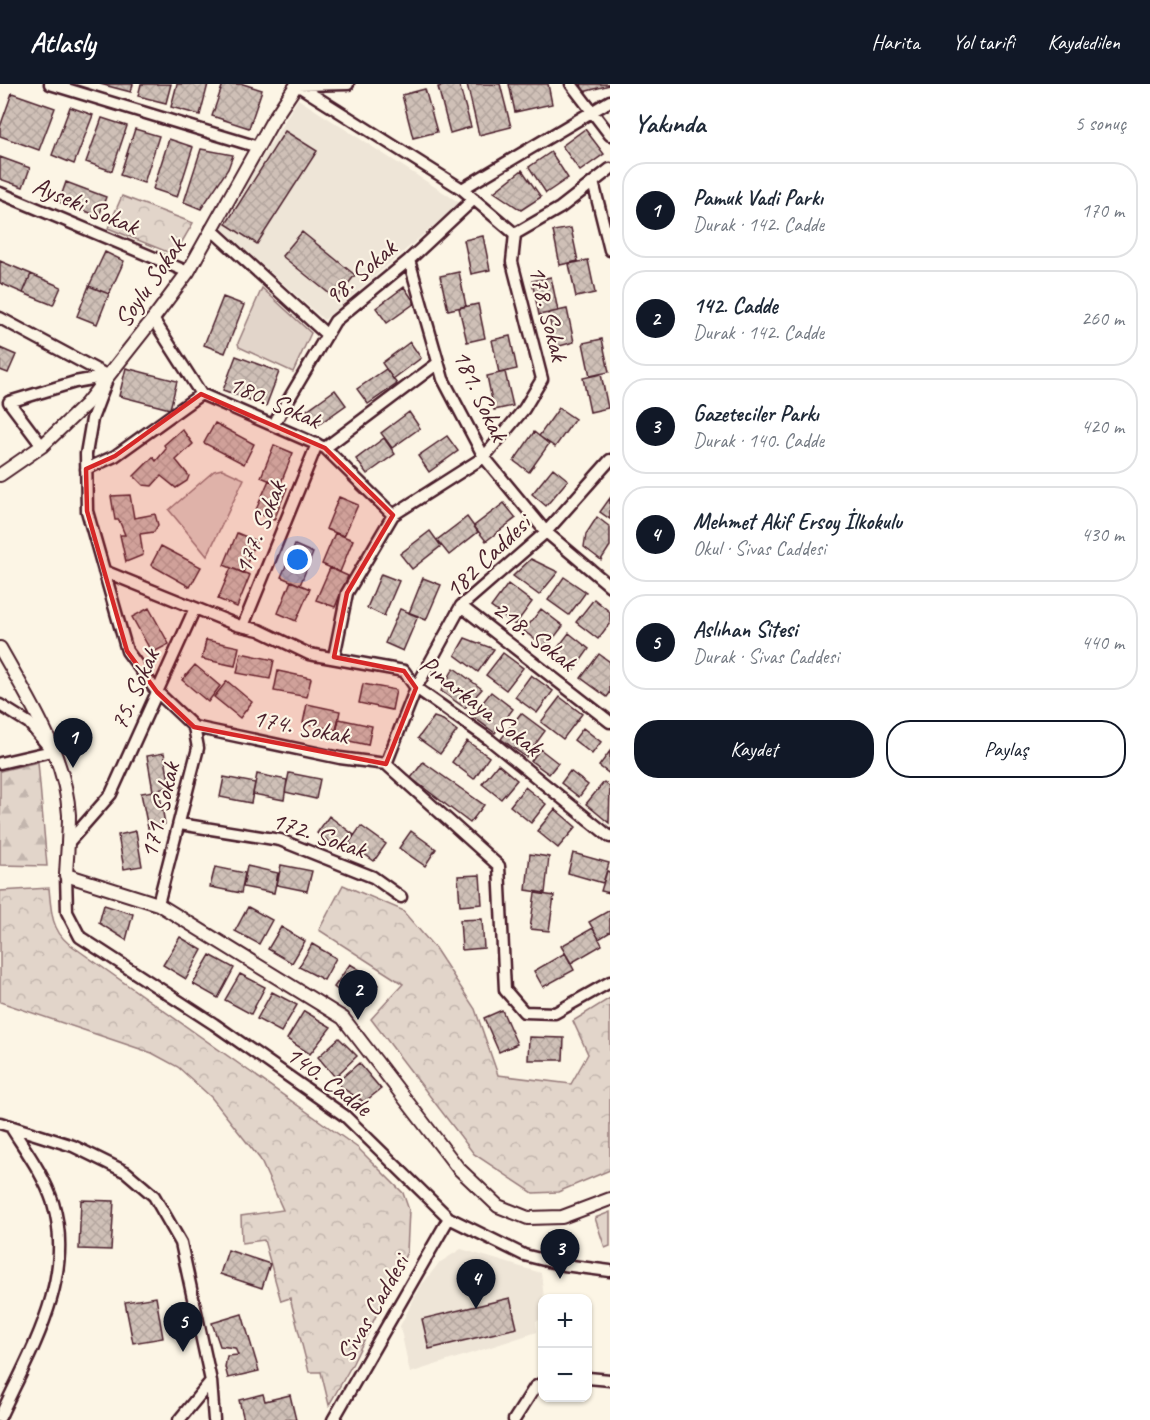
<!DOCTYPE html>
<html lang="tr">
<head>
<meta charset="utf-8">
<style>
	:root { --surface:#fff; --page:#f6f6f7; --text:#1f2937; --muted:#747a83; --line:#e0e1e3; --accent:#111827 }
	body { margin:0; font-family:Caveat,sans-serif; background:var(--page); color:var(--text) }
	.controls { position:absolute; right:18px; bottom:18px; display:grid; overflow:hidden; border-radius:12px; box-shadow:0 2px 4px #0004 }
	.controls button { width:54px; height:54px; display:grid; place-items:center; padding:0; border:0; border-bottom:2px solid var(--line); background:var(--surface); color:var(--text); font:30px sans-serif }
	.you { position:absolute; left:298px; top:476px; width:21px; height:21px; margin:-15px; border:4px solid #fff; border-radius:50%; background:#1a73e8; box-shadow:0 0 0 9px #1a73e833 }
	.badge { display:grid; place-items:center; width:39px; height:39px; border-radius:50%; background:var(--accent); color:#fff; font-size:20px; font-weight:700 }
	.pin { position:absolute; translate:-50% -50px; filter:drop-shadow(0 2px 3px #0008) }
	.pin::after { content:''; position:absolute; top:32px; width:21px; height:18px; background:inherit; clip-path:polygon(0 0,100% 0,50% 100%) }
	.list { margin:0; padding:0; list-style:none }
	h2 { display:flex; justify-content:space-between; align-items:center; height:78px; margin:0; padding:0 24px; font-size:26px }
	h2 small { font-size:20px; font-weight:400; color:var(--muted) }
	.list li { display:grid; grid-template-columns:39px 1fr auto; gap:18px; align-items:center; box-sizing:border-box; height:96px; margin:0 12px 12px; padding:0 12px; border:2px solid var(--line); border-radius:24px }
	.list b { display:block; font-size:22px; white-space:nowrap }
	.list p { margin:0; font-size:20px; white-space:nowrap; color:var(--muted) }
	.list em { font-size:20px; font-style:normal; color:var(--muted) }
	.actions { display:flex; gap:12px; padding:18px 24px }
	.actions a { flex:1; padding:14px 0; border:2px solid var(--accent); border-radius:24px; text-align:center; font-size:21px; color:var(--accent) }
	.actions .main { background:var(--accent); color:#fff }
	.map { position:relative; flex:none; width:610px; height:1336px; overflow:hidden }
	header { display:flex; align-items:center; gap:36px; box-sizing:border-box; height:84px; padding:0 30px; background:var(--accent); color:#fff }
	header strong { font-size:28px }
	nav { display:flex; gap:33px; margin-inline-start:auto; font-size:21px }
	main { display:flex }
	aside { flex:1; background:var(--surface) }
	.map>svg:first-child { display:block }
	.built { fill:#eee5d7 }
	.grass { fill:#e2d5ca; stroke:#967a7a; stroke-width:1.5 }
	.forest { fill:url(#forest-firs); stroke:#967a7a; stroke-width:1.5 }
	.park { fill:url(#park-crowns); stroke:#967a7a; stroke-width:1.5 }
	.building { fill:url(#building-cross-hatch); stroke:#4a1f2b; stroke-width:1.5 }
	.lines { fill:none; stroke-linecap:round; stroke-linejoin:round }
	.minor-casing { stroke:#4a1f2b; stroke-width:15 }
	.tertiary-casing { stroke:#4a1f2b; stroke-width:16 }
	.minor { stroke:#fcf5e5; stroke-width:10 }
	.tertiary { stroke:#fcf5e5; stroke-width:12 }
	.marked { fill:#d62828; fill-opacity:0.2; stroke:#d62828; stroke-width:4.5; stroke-linejoin:round }
	.labels { text-anchor:middle; stroke-width:4.5; stroke-linejoin:round; paint-order:stroke }
	.street-label { font-size:26px; fill:#4a1f2b; stroke:#fcf5e5 }
</style>
</head>
<body>
<header>
<strong>Atlasly</strong>
<nav><a>Harita</a><a>Yol tarifi</a><a>Kaydedilen</a></nav>
</header>
<main>
<div class="map">
<svg width="610" height="1336" viewBox="0 0 610 1336">
	<defs>
		<pattern id="forest-firs" width="22" height="20" patternUnits="userSpaceOnUse" patternTransform="scale(1.5)"><rect width="22" height="20" fill="#e2d5ca"/><path d="M5 1l3.5 6h-7zM16 11l3.5 6h-7z" fill="#c3b6ae"/></pattern>
		<pattern id="park-crowns" width="20" height="18" patternUnits="userSpaceOnUse" patternTransform="scale(1.5)"><rect width="20" height="18" fill="#e2d5ca"/><path d="M2 6a3 3 0 1 1 6 0M12 15a3 3 0 1 1 6 0" fill="none" stroke="#c3b6ae"/></pattern>
		<pattern id="building-cross-hatch" width="8" height="8" patternUnits="userSpaceOnUse" patternTransform="scale(1.5)"><rect width="8" height="8" fill="#cfc0b7"/><path d="M0 0l8 8M0 8l8-8" fill="none" stroke="#b3a59e"/></pattern>
	</defs>
	<rect width="100%" height="100%" fill="#fcf5e5"/>
	<filter id="ink" filterUnits="userSpaceOnUse"><feTurbulence type="fractalNoise" baseFrequency=".0167" numOctaves="2"/><feDisplacementMap in="SourceGraphic" scale="12" xChannelSelector="R" yChannelSelector="G"/><feConvolveMatrix kernelMatrix="1 2 1 2 8 2 1 2 1" color-interpolation-filters="sRGB"/></filter>
	<g filter="url(#ink)">
		<!-- built -->
		<path class="built" d="M298,15L460,119L324,236L220,143Z
			M461,1165L541,1189L544,1214L542,1236L536,1237L537,1248L410,1289L400,1242L420,1203L439,1179Z"/>
		<!-- grass -->
		<path class="grass" d="M262,204L311,249L293,288L239,263L238,259Z
			M222,385L244,395L207,472L169,426L214,387Z
			M610,1128V1162L605,1164L595,1134Z"/>
		<!-- forest -->
		<path class="forest" d="M38,678L47,782L0,781V687Z"/>
		<!-- park -->
		<path class="park" d="M122,112L193,139L179,163L170,169L108,144Z
			M343,801L402,826L435,864L475,925L498,991L571,1000L588,970L573,937L610,914V1086L558,1108L533,1109L474,1070L371,935L403,900L319,846Z
			M49,804C51,825 51,845 68,859L358,1064L403,1109L409,1126L407,1168L353,1279L329,1321L321,1288H309L290,1214L281,1217L264,1156L242,1159L241,1132L283,1126L260,1075L211,1013L178,983L152,969L0,918V807Z"/>
		<!-- building -->
		<path class="building" d="M100,0H133L131,8Z
			M141,0H171L166,19L138,12Z
			M177,0H208L200,31L171,23Z
			M223,0H243L262,6L249,44L212,32Z
			M450,0H459L471,43L450,49L438,3Z
			M467,0H500L511,43L479,51Z
			M509,0H548L552,20L515,28Z
			M581,0H610V1L583,8Z
			M425,5L437,48L413,54L402,11Z
			M12,9L55,24L39,66L0,52V43Z
			M70,23L93,31L74,80L52,71Z
			M102,34L127,42L112,87L86,78Z
			M135,45L159,52L144,99L120,91Z
			M585,45L604,70L580,87L562,62Z
			M285,47L317,67L257,160L226,140Z
			M169,55L193,63L177,113L153,105Z
			M201,65L233,71L228,85L201,125L184,118Z
			M551,68L568,94L546,109L529,83Z
			M0,73L30,84L23,103L0,95Z
			M522,86L541,113L521,126L494,108Z
			M66,98L106,113L99,132L59,118Z
			M571,144L578,177L560,181L553,147Z
			M302,148L355,191L336,215L282,172Z
			M483,152L490,186L471,190L464,156Z
			M105,168L124,177L109,210L89,202Z
			M588,176L595,209L576,213L569,180Z
			M0,177L31,190L23,209L0,199Z
			M459,188L466,222L448,226L440,192Z
			M31,190L61,203L53,221L23,209Z
			M551,193L558,227L539,231L532,197Z
			M89,202L109,210L97,240L77,232Z
			M404,203L415,219L387,239L376,224Z
			M223,213L244,221L225,269L204,261Z
			M478,220L485,254L467,258L459,224Z
			M567,225L574,258L556,263L548,229Z
			M510,252L517,285L499,289L492,256Z
			M602,255L609,288L590,292L583,259Z
			M410,258L421,274L393,295L382,279Z
			M0,264L16,271L8,289L0,286Z
			M236,272L279,288L266,322L223,306Z
			M126,284L177,297L170,325L119,312Z
			M386,285L397,300L368,320L357,305Z
			M505,288L513,322L494,326L487,292Z
			M601,290L608,324L590,328L583,294Z
			M335,306L346,321L318,341L307,326Z
			M559,324L575,335L555,363L539,352Z
			M409,328L420,344L392,364L381,349Z
			M215,339L254,360L244,380L204,359Z
			M182,345L193,360L176,376L189,392L187,397L176,404L161,392L152,402L143,401L134,392L153,373L156,377L166,365L164,361Z
			M534,348L549,360L529,388L514,377Z
			M447,352L458,367L429,388L418,372Z
			M384,354L395,370L367,390L356,375Z
			M274,361L293,369L280,401L261,393Z
			M553,384L568,396L546,422L532,410Z
			M269,396L287,404L274,436L255,428Z
			M130,411L134,434L155,430L158,441L154,448L140,450L143,471L126,478L120,451H125L119,436H115L111,412Z
			M339,413L358,421L344,452L326,445Z
			M610,414V435L600,428Z
			M504,419L516,434L486,457L474,442Z
			M467,433L478,448L449,471L437,456Z
			M597,433L610,443V462L601,476L584,463L586,450Z
			M430,447L441,462L412,485L400,470Z
			M237,449L256,457L243,489L224,481Z
			M335,449L353,456L340,488L322,480Z
			M295,461L313,469L300,501L281,493Z
			M161,462L201,483L190,503L151,481Z
			M531,475L558,488L539,511L513,492Z
			M231,484L250,491L237,523L218,515Z
			M330,484L348,492L335,523L316,516Z
			M381,490L399,497L384,532L367,524Z
			M564,493L586,508L569,531L548,516Z
			M423,494L441,501L426,536L409,529Z
			M291,497L310,505L296,537L278,529Z
			M508,500L532,518L515,541L491,523Z
			M594,515L610,528V539L598,555L576,538Z
			M149,524L169,560L152,569L132,533Z
			M400,525L418,532L403,567L385,559Z
			M541,525L563,542L546,564L524,547Z
			M569,549L589,565L574,586L553,570Z
			M465,554L494,565L478,588L455,571Z
			M206,556L239,563L235,582L202,575Z
			M241,569L274,576L270,595L237,589Z
			M503,569L523,584L506,606L486,591Z
			M599,570L610,578V609L607,613L581,594Z
			M195,581L220,602L208,618L182,596Z
			M454,584L482,605L465,624L441,607Z
			M278,587L311,594L307,613L274,607Z
			M531,591L553,607L537,629L515,613Z
			M227,597L252,618L240,634L214,613Z
			M363,600L396,606L392,626L359,619Z
			M491,608L513,625L495,649L472,632Z
			M560,613L582,630L563,655L541,638Z
			M307,620L340,627L336,646L303,639Z
			M521,629L545,647L526,673L501,655Z
			M434,633L443,636L457,647L440,670L418,654Z
			M339,635L372,642L368,661L335,654Z
			M583,644L601,658L592,670L574,656Z
			M467,657L489,673L474,695L452,678Z
			M540,665L558,679L549,690L531,677Z
			M610,667V690L599,682Z
			M164,669L170,703L153,707L147,672Z
			M423,678L484,721L470,739L411,694Z
			M498,680L517,696L501,715L482,700Z
			M570,687L588,701L579,713L561,699Z
			M289,689L320,695L316,715L285,708Z
			M257,690L287,696L284,716L253,710Z
			M224,693L255,699L251,719L220,713Z
			M604,698L610,703L609,739L586,720Z
			M525,703L546,720L531,739L510,722Z
			M159,706L165,740L148,744L141,709Z
			M555,725L576,743L558,764L537,747Z
			M329,732L354,751L343,767L317,749Z
			M361,742L386,760L374,777L349,759Z
			M136,747L142,782L124,785L118,751Z
			M411,747L436,765L425,782L399,764Z
			M573,769L609,779L603,799L568,789Z
			M530,770L549,773L545,809L526,806Z
			M281,781L312,787L307,807L277,801Z
			M247,782L278,789L274,809L243,803Z
			M215,783L245,789L241,809L210,803Z
			M607,787L610,788V809L601,807Z
			M480,791L482,820L460,822L458,792Z
			M535,809L554,812L549,847L530,845Z
			M104,821L133,830L126,856L99,839Z
			M248,823L272,836L259,860L235,847Z
			M610,826V848L599,855L589,838Z
			M482,835L484,864L462,866L460,836Z
			M281,843L305,857L292,879L268,865Z
			M593,844L602,861L571,879L561,862Z
			M180,853L202,866L186,895L163,881Z
			M312,860L336,874L324,896L299,883Z
			M565,869L574,886L543,903L534,887Z
			M210,871L234,884L218,914L193,900Z
			M350,880L372,893L378,901L357,922L334,903Z
			M240,890L265,903L251,930L225,916Z
			M272,908L297,921L281,948L257,935Z
			M502,926L517,960L499,968L484,934Z
			M304,927L331,943L310,970L287,955Z
			M529,953L564,954L563,976H528Z
			M339,954L357,972L335,993L318,973Z
			M359,979L381,1005L364,1018L342,1004L337,998Z
			M81,1116L114,1117L111,1166L79,1165Z
			M228,1166L270,1180L262,1204L220,1190Z
			M156,1213L163,1254L133,1259L125,1218Z
			M510,1214L517,1244L429,1265L422,1235Z
			M242,1230L259,1287L228,1294L225,1283L227,1272L238,1271L235,1264L220,1262L212,1239Z
			M263,1310L265,1317L290,1311L296,1336H244L239,1316Z"/>
		<g class="lines">
			<defs>
				<path id="minor" d="M50,0L258,63
					M571,0L610,51
					M297,1L462,105L515,150
					M297,1L348,0
					M593,98L610,166
					M462,105L610,17
					M0,109L188,188
					M211,145L327,251
					M515,150L560,124L610,85
					M409,176L443,295L484,373L546,448L610,502
					M0,234L108,292
					M153,235L201,310L325,364L393,431
					M106,298L92,335L86,370L87,427L127,567L157,608L194,643L340,674L386,680L499,782L505,906L524,928L555,929L610,898
					M274,340L335,237L409,176L474,115
					M42,362L9,318L75,298L108,292
					M325,364L438,279
					M86,385L115,372L201,310
					M104,487L237,541L259,546L309,570L404,587L416,604L490,656L610,753
					M461,522L610,638
					M243,542L317,360
					M334,573L347,509L393,431L484,373L524,325L542,295L512,178L515,150
					M0,621L29,639L52,667L0,679
					M386,680L416,604L461,522L546,448L610,376
					M180,740L280,756L373,793L401,813
					M68,759L111,710L195,524
					M66,791L67,828L80,853L214,940L345,1032L449,1134L524,1171L564,1181L610,1187
					M158,820L198,664L194,643
					M0,1039L73,1062L126,1088L154,1112L181,1159L211,1297L214,1336
					M588,1294L610,1296
					M0,1333C30,1268 76,1194 53,1119C44,1091 26,1067 11,1043
					M179,1336L211,1297
					M333,1336L449,1134
					M514,1336L535,1303L542,1299"/>
				<path id="tertiary" d="M0,391L42,362L86,320L153,235L188,188L273,36L297,0
					M0,564C28,614 66,672 69,731C69,751 67,771 66,791L158,820L343,934L458,1084L498,1122L528,1134L562,1133L610,1115"/>
			</defs>
			<!-- minor casing -->
			<use href="#minor" class="minor-casing"/>
			<!-- tertiary casing -->
			<use href="#tertiary" class="tertiary-casing"/>
			<!-- minor -->
			<use href="#minor" class="minor"/>
			<!-- tertiary -->
			<use href="#tertiary" class="tertiary"/>
		</g>
	</g>
	<!-- marked area -->
	<path class="marked" d="M201,310L325,364L393,431L347,509L334,573L404,587L416,604L386,680L194,643L157,608L127,567L87,427L86,385L115,372Z"/>
	<g class="labels">
		<!-- street labels -->
		<g class="street-label">
			<text transform="translate(86 121) rotate(23)" y="9">Ayseki Sokak</text>
			<text transform="translate(360 188) rotate(-41)" y="9">98. Sokak</text>
			<text transform="translate(149 198) rotate(-55)" y="9">Soylu Sokak</text>
			<text transform="translate(549 229) rotate(76)" y="9">178. Sokak</text>
			<text transform="translate(481 311) rotate(65)" y="9">181. Sokak</text>
			<text transform="translate(275 317) rotate(24)" y="9">180. Sokak</text>
			<text transform="translate(259 443) rotate(-68)" y="9">177. Sokak</text>
			<text transform="translate(487 472) rotate(-44)" y="9">182 Caddesi</text>
			<text transform="translate(535 551) rotate(38)" y="9">218. Sokak</text>
			<text transform="translate(134 605) rotate(-66)" y="9">75. Sokak</text>
			<text transform="translate(481 621) rotate(38)" y="9">Pınarkaya Sokak</text>
			<text transform="translate(301 642) rotate(11)" y="9">174. Sokak</text>
			<text transform="translate(159 726) rotate(-76)" y="9">171. Sokak</text>
			<text transform="translate(319 750) rotate(19)" y="9">172. Sokak</text>
			<text transform="translate(329 996) rotate(37)" y="9">140. Cadde</text>
			<text transform="translate(372 1224) rotate(-60)" y="9">Sivas Caddesi</text>
		</g>
	</g>
</svg>
<div class="controls">
<button>+</button>
<button>−</button>
</div>
<div class="you"></div>
<div class="pin badge" style="left:73px;top:684px">1</div>
<div class="pin badge" style="left:358px;top:936px">2</div>
<div class="pin badge" style="left:560px;top:1195px">3</div>
<div class="pin badge" style="left:476px;top:1225px">4</div>
<div class="pin badge" style="left:183px;top:1268px">5</div>
</div>
<aside>
<h2>Yakında<small>5 sonuç</small></h2>
<ul class="list">
<li><span class="badge">1</span><div><b>Pamuk Vadi Parkı</b><p>Durak · 142. Cadde</p></div><em>170 m</em></li>
<li><span class="badge">2</span><div><b>142. Cadde</b><p>Durak · 142. Cadde</p></div><em>260 m</em></li>
<li><span class="badge">3</span><div><b>Gazeteciler Parkı</b><p>Durak · 140. Cadde</p></div><em>420 m</em></li>
<li><span class="badge">4</span><div><b>Mehmet Akif Ersoy İlkokulu</b><p>Okul · Sivas Caddesi</p></div><em>430 m</em></li>
<li><span class="badge">5</span><div><b>Aslıhan Sitesi</b><p>Durak · Sivas Caddesi</p></div><em>440 m</em></li>
</ul>
<div class="actions"><a class="main">Kaydet</a><a>Paylaş</a></div>
</aside>
</main>
</body>
</html>
